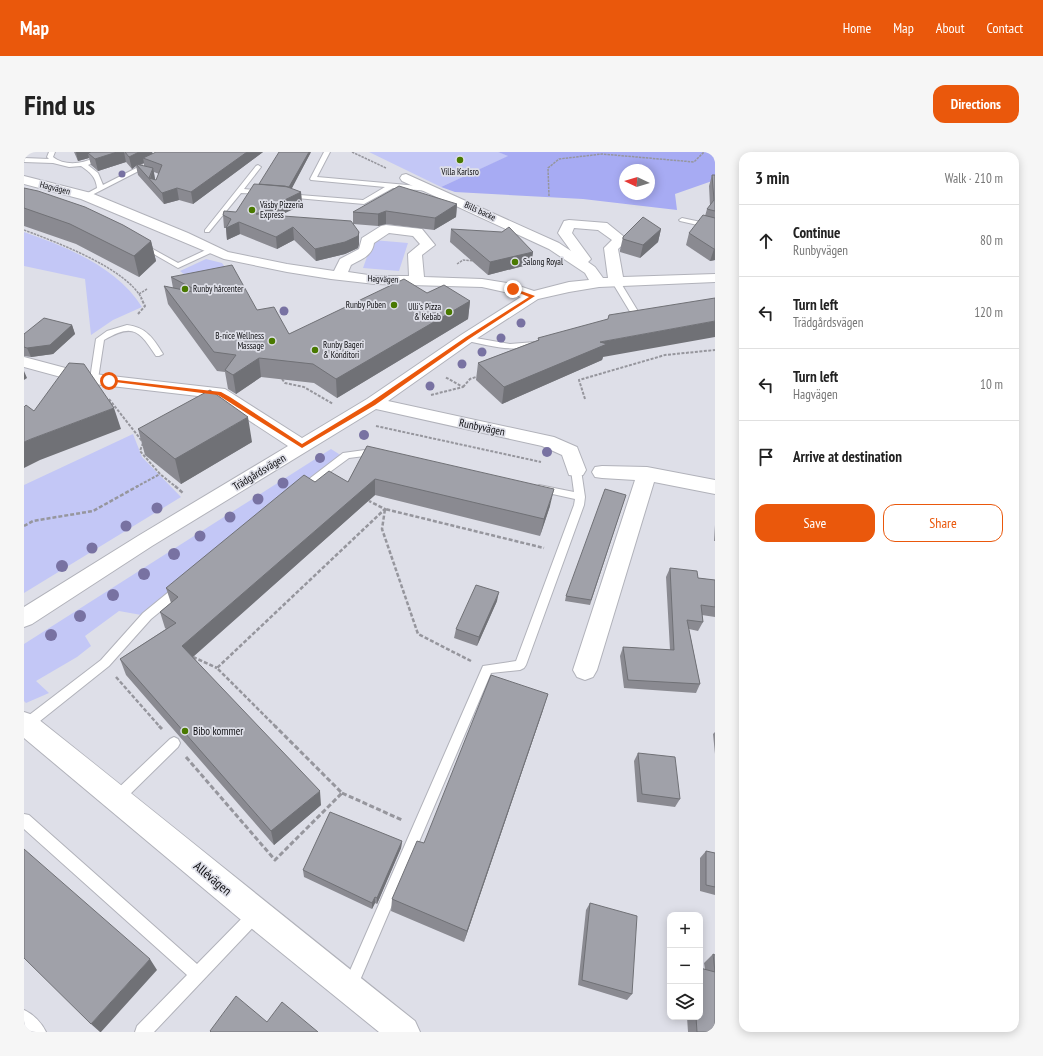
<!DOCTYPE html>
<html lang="en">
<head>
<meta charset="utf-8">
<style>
	:root { --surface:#fff; --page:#f6f6f6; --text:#222; --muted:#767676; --line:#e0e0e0; --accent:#ea580c }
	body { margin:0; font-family:"PT Sans Narrow",sans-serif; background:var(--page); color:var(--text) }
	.controls { position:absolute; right:12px; bottom:12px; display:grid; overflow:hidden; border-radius:8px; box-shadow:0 2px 10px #0003 }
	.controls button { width:36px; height:36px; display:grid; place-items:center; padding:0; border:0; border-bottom:1px solid var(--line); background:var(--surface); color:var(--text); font:20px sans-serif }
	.compass { position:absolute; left:595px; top:12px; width:36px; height:36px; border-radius:50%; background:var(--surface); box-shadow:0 2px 10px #0003; rotate:274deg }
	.stop { position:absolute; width:12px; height:12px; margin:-9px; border:3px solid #ea580c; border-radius:50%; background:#fff }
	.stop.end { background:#ea580c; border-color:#fff; box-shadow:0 1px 4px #0008 }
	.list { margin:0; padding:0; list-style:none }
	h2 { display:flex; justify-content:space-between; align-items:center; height:52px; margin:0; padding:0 16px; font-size:17px }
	h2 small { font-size:13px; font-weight:400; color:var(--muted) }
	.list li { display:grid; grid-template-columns:26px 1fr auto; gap:12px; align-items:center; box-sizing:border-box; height:72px; padding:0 16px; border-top:1px solid var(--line) }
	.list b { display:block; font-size:15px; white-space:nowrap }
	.list p { margin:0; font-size:13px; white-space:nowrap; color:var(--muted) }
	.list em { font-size:13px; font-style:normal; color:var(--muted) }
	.actions { display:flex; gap:8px; padding:12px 16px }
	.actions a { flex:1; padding:9px 0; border:1px solid var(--accent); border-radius:12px; text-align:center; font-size:14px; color:var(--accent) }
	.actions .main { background:var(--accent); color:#fff }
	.icon { flex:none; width:22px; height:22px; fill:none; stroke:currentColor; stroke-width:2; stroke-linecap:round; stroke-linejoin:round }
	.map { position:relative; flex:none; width:691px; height:880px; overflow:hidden; border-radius:12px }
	header { display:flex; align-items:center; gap:24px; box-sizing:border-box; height:56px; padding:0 20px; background:var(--accent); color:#fff }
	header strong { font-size:19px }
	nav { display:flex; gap:22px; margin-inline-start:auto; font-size:14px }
	.intro { display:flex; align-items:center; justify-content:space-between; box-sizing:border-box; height:96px; padding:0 24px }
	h1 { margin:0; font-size:28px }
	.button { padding:10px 18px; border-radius:12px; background:var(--accent); color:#fff; font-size:14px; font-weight:700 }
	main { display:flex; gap:24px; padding:0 24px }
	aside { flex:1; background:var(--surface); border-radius:12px; box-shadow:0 2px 10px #0003 }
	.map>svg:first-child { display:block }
	.green { fill:#c3c7f6 }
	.forest { fill:#a7abf3; fill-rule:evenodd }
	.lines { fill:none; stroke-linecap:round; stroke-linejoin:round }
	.lane-casing { stroke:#b1b2ba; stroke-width:2 }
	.street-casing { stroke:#b1b2ba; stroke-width:2 }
	.path-far3 { stroke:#96969d; stroke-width:1.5; stroke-dasharray:2.5 1; stroke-linecap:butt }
	.path-far2 { stroke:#96969d; stroke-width:2; stroke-dasharray:3 1.5; stroke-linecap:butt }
	.path-far1 { stroke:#96969d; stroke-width:2.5; stroke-dasharray:4 2; stroke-linecap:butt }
	.path { stroke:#96969d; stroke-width:3; stroke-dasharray:5 2.5; stroke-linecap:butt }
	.lane { fill:#fff; fill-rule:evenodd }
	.street { fill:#fff; fill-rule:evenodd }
	.tree { fill:#7872a2 }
	.wall { fill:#8a8a91; fill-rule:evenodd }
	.shaded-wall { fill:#707176 }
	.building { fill:#a0a1a9; stroke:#707176 }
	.route { fill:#ea580c }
	.poi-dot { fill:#497900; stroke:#dedfe8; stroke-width:1.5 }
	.labels { text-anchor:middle; stroke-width:3.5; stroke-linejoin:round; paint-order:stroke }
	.far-poi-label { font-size:9px; fill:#0e0e11; stroke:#dedfe8; text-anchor:start }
	.far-street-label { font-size:9px; fill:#0e0e11; stroke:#dedfe8 }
	.street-label { font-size:11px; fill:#0e0e11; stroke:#dedfe8 }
	.poi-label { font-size:11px; fill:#0e0e11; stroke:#dedfe8; text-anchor:start }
	.near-street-label { font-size:13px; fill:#0e0e11; stroke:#dedfe8 }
</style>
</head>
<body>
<header>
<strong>Map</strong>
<nav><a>Home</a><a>Map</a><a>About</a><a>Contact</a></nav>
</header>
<div class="intro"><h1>Find us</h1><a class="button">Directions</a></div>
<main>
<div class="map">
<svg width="691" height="880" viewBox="0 0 691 880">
	<rect width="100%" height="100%" fill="#dedfe8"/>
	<!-- green -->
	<path class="green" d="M345,0H474L485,4L417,35Z
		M0,80C43,95 93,115 118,155L89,168L67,183L61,127L0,114Z
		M349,88L384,91L375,119L339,116Z
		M182,107L198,111L209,126L161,123L156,119Z
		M109,282L118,305L157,345L0,441V333Z
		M307,297L318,304L123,464L95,459L61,484L67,494L53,505L12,529L25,541L2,551L0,549V492Z"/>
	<!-- forest -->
	<path class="forest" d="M474,0H691V28L651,42L653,58L559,47L431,40L417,35L484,4ZM601,18H625V42H601Z"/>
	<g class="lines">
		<defs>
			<path id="lane" d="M25,0H31L29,5C40,14 58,12 70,6C76,3 77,0 84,0L79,6L64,13L74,21L79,33L130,7L129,0H135L136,8L62,46L60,45V43L73,36C72,25 66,20 57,14L45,15L29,11L0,10V6L25,7L23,5Z
				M300,0H306L293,25L406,35L409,37L406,39L369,36L340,52L261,45L260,44L263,42L339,48L361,35L287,28L286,27Z
				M234,13L237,15L220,37L238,39L241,41L240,42L217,41L185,80H181V78L232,14Z
				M658,66L691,73V77L656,69L655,68Z
				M116,90L154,111L186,96H192L193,98L154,116L114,93L112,92Z
				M589,128H595L615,161L614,163H608L588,130Z
				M103,173C122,175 130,187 139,202L135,204H132C115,178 109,171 80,188L74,227L73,229H67L66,227L72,187L83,179Z
				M440,184L486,192L511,190L515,192L514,194C488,200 465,194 440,188Z
				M348,297L357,299L359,301L354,304L348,303L325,306L280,339L277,340L272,337L319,301Z
				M552,315L557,318L561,345L560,353L502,513L500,516L496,518L467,521L331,840L326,843L321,840L318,835L321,830L459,514L492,509L550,353L551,347L515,339L510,336L515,333L550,340L547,318Z
				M156,433L160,434L161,437L160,440L127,467L85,514L6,577L0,578V567L77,508L119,461L152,434Z
				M150,585L154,587L156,591L154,595L98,650L93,652L88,650L86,646L88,642L146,587Z
				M0,662L5,663L173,812L227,757L232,755L237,757L239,762L237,767L130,880H111L113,874L163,823L0,677Z
				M0,858C9,862 18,871 22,880H3L0,877Z"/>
			<path id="street" d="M382,22L535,91L547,99L534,81L540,69L545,68L583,71L604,88L594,97L599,125L691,122V130L575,135L545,140L514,147L449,189L364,249L530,285L553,295L562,318L559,323L552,324L545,323L538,303L518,294L352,257L128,394L8,472L0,475V455L114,384L264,294L191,246L70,232L48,228L0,215V205L49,218L70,222L201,237L278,286L343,247L437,183L497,145L485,141L458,135L351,132L307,127L263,120L200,107L57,47L0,32V24L67,41L164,81L204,100L263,112L310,119L316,107L335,97L338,86L357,74L362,73L398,77L411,93L398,103L400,125L458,127L489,132L510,139L545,130L565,128L561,121L525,97L378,29L376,26L378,23ZM550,76L574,78L588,88L580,96L584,126H579L571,115L564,110L567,107L548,81ZM365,81L389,84L396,92L384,102L385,124H351L324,120L327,113C338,107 348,104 350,91Z
				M578,314L623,315L691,328V342L630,330L573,518L569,525L561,528L553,525L549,518L611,328L578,326L571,325L568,320L571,315Z
				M0,560L9,563C137,664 263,768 391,869L396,880H355L222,772L0,586Z"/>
		</defs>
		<!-- lane casing -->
		<use href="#lane" class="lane-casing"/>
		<!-- street casing -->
		<use href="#street" class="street-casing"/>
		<!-- path-far3 -->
		<path class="path-far3" d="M328,0L362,16
			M525,44L524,16L535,7L578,2L670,10L680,0
			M0,78C32,90 102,116 118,147
			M433,112L439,108L451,109
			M115,142L123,137"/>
		<!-- path-far2 -->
		<path class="path-far2" d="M114,162L121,154L117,146
			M258,227L261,231L280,235L309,252
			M439,235L446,227L455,224
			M407,243L439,235L421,225
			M85,247L118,289
			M561,247L555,228L641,203L691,198
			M352,274L517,310
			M119,291L116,299L136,322L152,335
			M112,335L136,322"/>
		<!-- path-far1 -->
		<path class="path-far1" d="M151,334L159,341
			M0,374L9,369L69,359L114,334
			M169,505L193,516
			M447,509L394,482L358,377L361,357L520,396
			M92,525L136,575
			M252,575L193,516L361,357L345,349"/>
		<!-- path -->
		<path class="path" d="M135,574L138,577
			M162,605L251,708L318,641L251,574
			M318,641L378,668"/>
		<!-- lane -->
		<use href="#lane" class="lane"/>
		<!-- street -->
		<use href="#street" class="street"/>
	</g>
	<!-- trees -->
	<g class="tree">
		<circle cx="98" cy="22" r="3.5"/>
		<circle cx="260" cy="159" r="4.5"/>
		<circle cx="497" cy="171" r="4.5"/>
		<circle cx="477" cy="186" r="4.5"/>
		<circle cx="458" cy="200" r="4.5"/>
		<circle cx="438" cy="212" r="4.5"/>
		<circle cx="406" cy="234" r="4.5"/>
		<circle cx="340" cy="283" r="5"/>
		<circle cx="523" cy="300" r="5"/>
		<circle cx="296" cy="306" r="5"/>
		<circle cx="259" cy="331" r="5.5"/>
		<circle cx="234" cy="347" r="5.5"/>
		<circle cx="133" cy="356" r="5.5"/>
		<circle cx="206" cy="365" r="5.5"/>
		<circle cx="102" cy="374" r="5.5"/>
		<circle cx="176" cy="384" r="5.5"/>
		<circle cx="68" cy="396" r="5.5"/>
		<circle cx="150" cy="402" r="6"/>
		<circle cx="38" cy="414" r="6"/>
		<circle cx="120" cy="422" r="6"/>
		<circle cx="89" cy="443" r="6"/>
		<circle cx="56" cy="464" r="6"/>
		<circle cx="27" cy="483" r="6"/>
	</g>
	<!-- wall -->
	<path class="wall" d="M50,0H128V2L239,0L169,52L155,48L140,52L114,23L112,14L108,17L102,10L74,19L67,13L65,6L54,9ZM120,11V14L116,13ZM130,20L135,22L132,28H131Z
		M287,0L267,37L277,40L278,53L255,63L335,80V92L334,96L321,102L292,109L270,88L253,97L216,82L203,88L202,76H200L199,63L212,60L235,32Z
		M688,23H691V108L686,109L662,93L665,81L681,64L683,57L686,54L685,34Z
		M0,36L127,89L132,109L115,125L52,92L0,74Z
		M433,52L432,65L410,78L362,72L354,74L329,72V60Z
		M427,77L509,100L507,112L464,123L426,90Z
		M637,77L634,90L616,106L596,100V98L599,85Z
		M147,125L233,158L265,182L403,141L446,149L444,167L313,246L290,231L237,225L212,242L204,237L201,220L193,219L144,152L140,134L149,136Z
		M48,173L51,182L29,202L7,205L0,204V182Z
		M514,186L579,205L578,208L478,252L452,228L454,211L514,188Z
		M114,277L228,290L157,332L121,303Z
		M343,294L526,354L516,384L351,343L169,505L297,653L250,693L102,523L96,507L142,477L141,476L136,460L147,451L142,436L291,330H324Z
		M602,343L566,453L541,449L542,444Z
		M691,373V389H690Z
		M646,416L674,426L691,428V465L678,463L679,470L674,479L665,477L676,532L672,541L600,536L596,504L599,495L646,498L642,425Z
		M473,449L453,494L430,486L432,477Z
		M519,558L440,790L367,759L368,747L400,691Z
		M691,580V602L689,582Z
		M614,601L656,647L651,655L613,650L610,609Z
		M378,689L377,696L353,752L351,751L348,757L280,725L279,718Z
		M682,699L691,701V743L676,739V706Z
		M566,751L608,842L603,848L554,833L562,758Z
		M689,802L691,803V880H664L663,865H676L681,817L680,811Z"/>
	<!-- shaded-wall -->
	<path class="shaded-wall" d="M52,0H77L64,1L65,6L54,9Z
		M93,0H100L102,10L74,19L71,7Z
		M115,0H128V6H119L120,11L113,14L112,12V14L108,17L105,5Z
		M223,0H239L169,52L167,40Z
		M285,0H287L266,40L265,35Z
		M129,16L131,27L130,31L126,27Z
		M153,36L155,48L140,52L138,41Z
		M277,40L278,53L234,74L232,62Z
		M433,52L432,65L410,78L411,66Z
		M362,59V72L354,74V62Z
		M215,70L216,82L203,88L202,76Z
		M269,75L270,88L253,97L252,85Z
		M637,77L634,90L616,106L619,93Z
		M335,80V92L334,96L321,102L292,109L291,97Z
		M127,89L132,109L115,125L110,104Z
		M690,97H691V108L686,109Z
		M509,100L507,112L464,123L466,110Z
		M446,149L444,167L313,246L312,227Z
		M691,169V185L579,205L578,208L478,252L480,235L576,190Z
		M48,173L51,182L29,202L7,205L3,196Z
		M235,206L237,225L212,242L209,223Z
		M0,219L3,226L0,228Z
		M90,256L97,277L16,308L0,316V290L7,287Z
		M224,265L228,290L157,332L151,307Z
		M351,327V343L163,510L158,494Z
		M530,337L526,354L516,384L520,367Z
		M475,440L473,449L453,494L455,485Z
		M524,542L519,558L440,790L443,779Z
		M296,639L297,653L250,693L247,679Z
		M378,689L377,696L353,752V746Z
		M351,745V751L348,757V751Z
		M126,807L133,818L77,880H76L67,872Z"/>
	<!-- building -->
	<path class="building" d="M67,0H93L71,7L64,1Z
		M101,0H115L105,5Z
		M132,0H223L167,40L153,36L138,41L112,12L129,16L125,26L132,28L138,13L119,6Z
		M255,0H285L265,35L235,32Z
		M688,23H691V59L683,57L690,48Z
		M230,32L261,34L277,40L232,62L327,69L335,80L334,84L321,90L291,97L269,75L252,85L215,70L202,76L207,67L199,63L200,59L212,60Z
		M375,34L433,52L411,66L362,59L354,62L329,60Z
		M0,36L14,39L61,55L99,73L127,89L110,104L46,72L0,56Z
		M679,63L691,66V97H690L665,81Z
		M619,65L637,77L619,93L599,87V85Z
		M485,75L509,100L466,110L427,77L478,80Z
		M208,113L233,158L250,155L265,182L380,127L403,141L420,133L446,149L312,227L289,212L235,206L209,223L201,218L212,203L190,200L140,134L169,140L170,137L147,125Z
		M691,146V169L576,190L583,192L480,235L454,211L515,188L514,186L584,167L585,163Z
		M20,166L48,173L26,193L3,196L0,195V182Z
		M45,211L60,212L90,256L7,287L0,290V255L2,253L10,259Z
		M186,238L224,265L151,307L114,277Z
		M343,294L530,337L520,367L351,327L158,494L296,639L247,679L96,507L152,471L136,460L154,445L142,436L280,323L291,330L305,319L324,330Z
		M581,337L602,343L567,448L542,444Z
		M646,416L673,419L674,426L691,428V455L677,453L679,470L663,468L676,532L604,528L599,495L650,498Z
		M452,433L475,440L455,485L432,477Z
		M467,523L524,542L443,779L368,747L393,689L400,691Z
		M614,601L651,605L656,647L618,642Z
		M306,660L378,689L353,746L351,745L348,751L279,718Z
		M0,697L126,807L67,872L0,806Z
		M682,699L691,701V735L682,733Z
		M566,751L613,764L608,842L558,828Z
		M689,802L691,803V880H673L672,865H676V816L691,820Z
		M212,844L243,870L258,850L294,880H187L186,879Z"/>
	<!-- route -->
	<path class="route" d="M489,136L511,144L445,187L351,253L278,296L194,243L83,229L85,227L197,240L206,245L278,292L347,250L442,185L505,145L488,138Z"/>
	<!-- markers -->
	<g class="poi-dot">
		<circle cx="436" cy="8" r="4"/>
		<circle cx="228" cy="58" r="4"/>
		<circle cx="491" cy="110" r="4"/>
		<circle cx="161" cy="137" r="4"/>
		<circle cx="370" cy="153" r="4"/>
		<circle cx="425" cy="160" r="4"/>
		<circle cx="248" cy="189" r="4"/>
		<circle cx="291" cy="198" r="4"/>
		<circle cx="161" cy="579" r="4"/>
	</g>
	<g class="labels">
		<!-- far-poi labels -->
		<g class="far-poi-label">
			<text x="436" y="23" text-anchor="middle">Villa Karlsro</text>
			<text x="236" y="56">Väsby Pizzeria<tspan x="236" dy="10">Express</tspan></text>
			<text x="499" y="113">Salong Royal</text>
			<text x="169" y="140">Runby hårcenter</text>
			<text x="362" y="156" text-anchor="end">Runby Puben</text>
			<text x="417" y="158" text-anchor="end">Ulli's Pizza<tspan x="417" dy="10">&amp; Kebab</tspan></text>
			<text x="240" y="187" text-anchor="end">B-nice Wellness<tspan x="240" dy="10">Massage</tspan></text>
			<text x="299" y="196">Runby Bageri<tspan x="299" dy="10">&amp; Konditori</tspan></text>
		</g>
		<!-- far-street labels -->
		<g class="far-street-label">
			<text transform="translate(31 36) rotate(14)" y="3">Hagvägen</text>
			<text transform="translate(456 59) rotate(25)" y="3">Bills backe</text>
			<text transform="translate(359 127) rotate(3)" y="3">Hagvägen</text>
		</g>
		<!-- street labels -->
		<g class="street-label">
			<text transform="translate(458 275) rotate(12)" y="4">Runbyvägen</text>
			<text transform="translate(235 320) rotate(-31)" y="4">Trädgårdsvägen</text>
		</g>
		<!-- poi labels -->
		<g class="poi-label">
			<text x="169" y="583">Bibo kommer</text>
		</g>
		<!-- near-street labels -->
		<g class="near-street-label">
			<text transform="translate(189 726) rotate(40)" y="5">Allévägen</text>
		</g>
	</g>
</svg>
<div class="controls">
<button>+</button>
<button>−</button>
<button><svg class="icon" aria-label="layers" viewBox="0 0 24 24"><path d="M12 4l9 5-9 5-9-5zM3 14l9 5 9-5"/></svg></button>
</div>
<svg class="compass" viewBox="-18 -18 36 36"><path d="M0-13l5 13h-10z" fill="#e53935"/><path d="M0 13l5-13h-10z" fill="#767676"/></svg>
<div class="stop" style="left:85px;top:229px"></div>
<div class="stop end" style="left:489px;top:137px"></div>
</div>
<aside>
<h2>3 min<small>Walk · 210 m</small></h2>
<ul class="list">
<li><svg class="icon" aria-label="ahead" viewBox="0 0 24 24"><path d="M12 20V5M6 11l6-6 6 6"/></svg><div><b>Continue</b><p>Runbyvägen</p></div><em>80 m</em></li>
<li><svg class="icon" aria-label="left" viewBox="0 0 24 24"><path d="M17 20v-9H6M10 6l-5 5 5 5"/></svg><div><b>Turn left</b><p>Trädgårdsvägen</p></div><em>120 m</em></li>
<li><svg class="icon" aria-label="left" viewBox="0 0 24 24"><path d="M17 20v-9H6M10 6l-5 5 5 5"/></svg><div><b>Turn left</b><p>Hagvägen</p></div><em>10 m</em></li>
<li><svg class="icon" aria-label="arrive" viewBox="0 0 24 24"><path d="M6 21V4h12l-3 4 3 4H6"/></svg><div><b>Arrive at destination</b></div></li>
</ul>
<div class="actions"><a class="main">Save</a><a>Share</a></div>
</aside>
</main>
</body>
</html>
